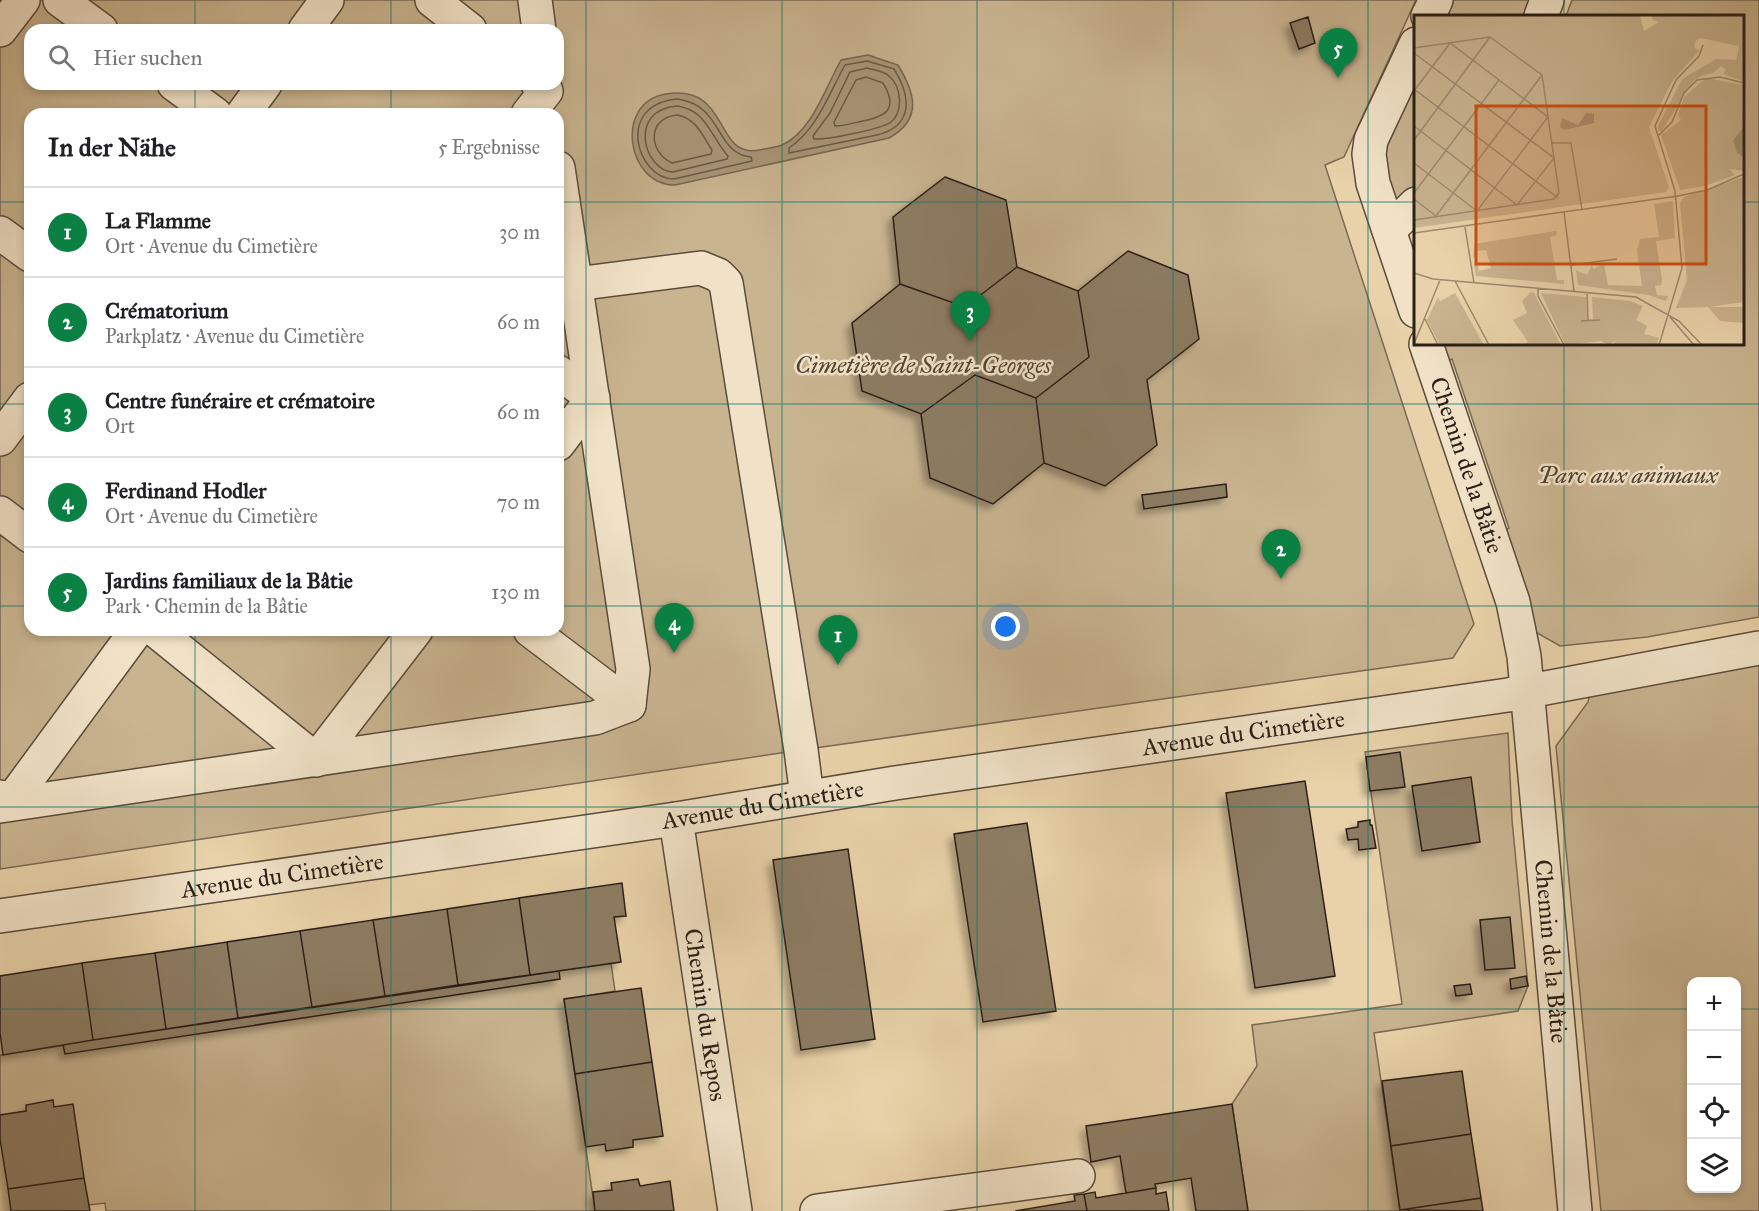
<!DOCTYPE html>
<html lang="de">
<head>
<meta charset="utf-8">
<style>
	:root { --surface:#fff; --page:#f6f6f6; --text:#202124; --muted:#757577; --line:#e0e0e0; --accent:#0b8043 }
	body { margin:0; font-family:"IM FELL Great Primer",serif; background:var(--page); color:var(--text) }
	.controls { position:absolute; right:18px; bottom:18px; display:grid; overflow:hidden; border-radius:12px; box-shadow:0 3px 9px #0003 }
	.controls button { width:54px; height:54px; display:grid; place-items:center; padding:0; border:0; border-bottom:2px solid var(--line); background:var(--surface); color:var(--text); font:30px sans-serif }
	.you { position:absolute; left:1006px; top:627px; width:21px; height:21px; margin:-15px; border:4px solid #fff; border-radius:50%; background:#1a73e8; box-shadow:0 0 0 9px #1a73e833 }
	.badge { display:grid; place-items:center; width:39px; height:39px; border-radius:50%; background:var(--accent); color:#fff; font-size:20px; font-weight:700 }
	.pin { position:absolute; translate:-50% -50px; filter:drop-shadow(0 2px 3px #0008) }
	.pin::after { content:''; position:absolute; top:32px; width:21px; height:18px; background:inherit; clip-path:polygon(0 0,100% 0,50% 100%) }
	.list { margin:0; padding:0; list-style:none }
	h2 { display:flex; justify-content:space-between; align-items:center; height:78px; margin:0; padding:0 24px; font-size:26px }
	h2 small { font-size:20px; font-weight:400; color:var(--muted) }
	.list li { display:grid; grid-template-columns:39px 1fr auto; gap:18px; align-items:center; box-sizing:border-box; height:90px; padding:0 24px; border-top:2px solid var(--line) }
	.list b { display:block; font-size:22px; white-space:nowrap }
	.list p { margin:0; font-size:20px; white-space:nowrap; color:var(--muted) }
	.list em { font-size:20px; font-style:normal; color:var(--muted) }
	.icon { flex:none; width:33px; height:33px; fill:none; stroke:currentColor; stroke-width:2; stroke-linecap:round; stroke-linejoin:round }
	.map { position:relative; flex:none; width:1759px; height:1211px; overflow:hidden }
	.search { position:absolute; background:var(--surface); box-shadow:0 3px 9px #0003; left:24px; top:24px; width:540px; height:66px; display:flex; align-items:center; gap:15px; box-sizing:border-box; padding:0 21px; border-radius:18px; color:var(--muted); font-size:22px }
	.panel { position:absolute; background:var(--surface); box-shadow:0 3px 9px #0003; left:24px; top:108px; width:540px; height:528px; border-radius:18px }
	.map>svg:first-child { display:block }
	.green { fill:#c9b490; stroke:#7a6a54; stroke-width:1.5; fill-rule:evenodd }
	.water { fill:#a89577; stroke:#766651; stroke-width:1.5 }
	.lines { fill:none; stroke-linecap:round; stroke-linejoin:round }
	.shore { stroke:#695a47; stroke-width:1.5 }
	.building { fill:#8d7c63; stroke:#2a1f17; stroke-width:1.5; filter:url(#shadow) }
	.minor-casing { stroke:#5a4c3c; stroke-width:36 }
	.minor { stroke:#f1e2c7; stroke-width:33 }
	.grid { fill:none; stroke:#0f766e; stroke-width:1.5; stroke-opacity:0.55 }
	.labels { text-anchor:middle; stroke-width:5; stroke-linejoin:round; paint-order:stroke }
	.park-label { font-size:24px; font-style:italic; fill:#524435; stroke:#f1e2c7 }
	.street-label { font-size:24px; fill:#2a1f17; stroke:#f1e2c7 }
	.inset-road { fill:none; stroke:#9d8a6f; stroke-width:1.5 }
	.view { fill:#cc500e; fill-opacity:0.15; stroke:#cc500e; stroke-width:3 }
	.inset-edge { fill:none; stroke:#2a1f17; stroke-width:3 }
</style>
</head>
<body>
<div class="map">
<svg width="1759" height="1211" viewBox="0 0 1759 1211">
	<defs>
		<filter id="shadow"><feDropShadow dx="-5.5" dy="5.5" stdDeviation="3" flood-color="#0004"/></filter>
	</defs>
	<rect width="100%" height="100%" fill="#e9d2a9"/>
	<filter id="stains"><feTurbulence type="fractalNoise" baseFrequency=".00333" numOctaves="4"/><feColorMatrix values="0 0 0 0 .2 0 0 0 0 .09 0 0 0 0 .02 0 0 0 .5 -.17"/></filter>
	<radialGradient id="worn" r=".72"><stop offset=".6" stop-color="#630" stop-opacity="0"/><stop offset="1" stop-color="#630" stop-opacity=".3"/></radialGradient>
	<!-- green -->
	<path class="green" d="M0,0H1416L1344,157L1325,165L1474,624L1453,658L801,750L0,869ZM30,30H558V84H30ZM30,114H558V630H30Z
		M1451,0H1536L1531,16H1443Z
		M1572,0H1759V617L1647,637L1560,646L1532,630L1499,533L1509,528L1452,359L1442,363L1436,344H1742V16H1566Z
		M1415,77V195C1402,200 1398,204 1387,193L1384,144Z
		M1759,663V1211H1601L1556,746L1588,702L1590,693L1682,680ZM1692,982H1736V1188H1692Z
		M1508,733L1512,820L1528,986L1518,1011L1374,1033L1400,1211H1248L1232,1104L1257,1066L1252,1025L1402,1004L1365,752Z
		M611,963L615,991L564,1000L595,1211H106L105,1203L89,1205L0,1115V1055Z"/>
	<!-- water -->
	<path class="water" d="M868,55L898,65C915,93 923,119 889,138L675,185C626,185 614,102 666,94C724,85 716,143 746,150C752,152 759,150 764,149C770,148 777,147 782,145C812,132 826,86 841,60Z"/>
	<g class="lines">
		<!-- shore -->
		<path class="shore" d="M867,61L894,69C911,96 914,126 877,135L789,153V148C818,128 828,95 845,65Z
			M867,68C873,70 884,71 889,76C901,86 904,111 891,122C882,129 826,140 814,139L813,136L830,113L850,72Z
			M866,77L883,83C898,108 888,116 863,121C854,123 844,126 835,126L834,122L856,80Z
			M678,99C724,106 714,153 751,157L752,161L674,179C637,179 614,104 678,99Z
			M677,106C707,110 710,136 728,156L727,159L673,172C644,171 627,110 677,106Z
			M677,115C696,118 702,135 712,150L711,154L672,163C649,153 646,118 677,115Z"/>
	</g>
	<!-- building -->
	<path class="building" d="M1308,17L1315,43L1299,49L1290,23Z
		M945,177L1006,200L1017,267L965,307L900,284L893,217Z
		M1128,251L1188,275L1199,339L1147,380L1157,445L1105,486L1044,463L1036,398L1089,357L1078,291Z
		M1017,267L1078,291L1089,357L1036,398L975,375L921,414L862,391L852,323L900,284L965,307Z
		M975,375L1036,398L1044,463L993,504L930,478L921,414Z
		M1226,484L1227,497L1144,509L1142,495Z
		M1400,752L1405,787L1370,791L1366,757Z
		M1471,777L1480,842L1422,851L1412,786Z
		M1305,781L1335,976L1255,988L1226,793Z
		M1370,820V825H1372L1376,848L1359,850L1358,839L1348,840L1346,829L1358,827V822Z
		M1027,823L1056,1011L983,1022L954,834Z
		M848,849L875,1039L801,1050L773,860Z
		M622,883L626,916L614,917L621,962L530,975L519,898Z
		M519,898L530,975L458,985L447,909Z
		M447,909L458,985L385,996L373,920Z
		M1510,917L1515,968L1485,970L1480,920Z
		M373,920L385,996L312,1007L300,931Z
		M300,931L312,1007L238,1018L227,942Z
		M227,942L238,1018L166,1029L155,953Z
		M155,953L166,1029L93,1040L82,963Z
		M82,963L93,1040L3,1055L0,1033V976Z
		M559,971L560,979L65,1054L63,1045L93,1040Z
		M1526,976L1528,986L1511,989L1510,979Z
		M1470,984L1472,994L1456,996L1454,986Z
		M641,988L652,1062L575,1074L564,999Z
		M652,1062L663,1136L633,1140V1147L606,1151L605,1144L586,1147L575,1074Z
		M1462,1071L1471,1134L1391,1146L1382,1081Z
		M53,1100L54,1107L73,1104L84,1178L8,1189L0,1139V1115L26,1111V1105Z
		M1232,1104L1248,1211H1196L1191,1178L1155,1184L1156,1188L1126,1193L1120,1156L1091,1162L1086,1126Z
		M1471,1134L1481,1198L1400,1210L1391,1146Z
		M84,1178L90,1211H11L8,1189Z
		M638,1179L640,1186L670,1181L674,1211H595L593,1192L612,1190L611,1183Z
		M1156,1188V1194L1166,1192L1169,1211H1087L1084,1194L1095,1192L1096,1198Z
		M1084,1194L1087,1211H1015L1075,1201L1074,1195Z
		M1481,1198L1483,1211L1400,1210Z"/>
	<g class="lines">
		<defs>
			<g id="minor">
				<path d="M60,0L101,30"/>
				<path d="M432,0L470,30"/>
				<path d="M535,0L539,30"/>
				<path d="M1428,16L1436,0"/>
				<path d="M1541,16L1547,0"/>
				<path d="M0,30L23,0"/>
				<path d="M305,30L327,0"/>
				<path d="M1416,44L1371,140L1369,154L1373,183L1416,311"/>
				<path d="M174,84L215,114"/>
				<path d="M243,114L265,84"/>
				<path d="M528,114L546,91L538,84"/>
				<path d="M1389,230L1416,204"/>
				<path d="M0,233L30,255"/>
				<path d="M576,284L701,268L718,275L726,283L801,750L807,797"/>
				<path id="s1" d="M1426,344L1513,602L1524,656L1575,1211"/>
				<path d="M558,372L593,398L558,444"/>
				<path d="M0,439L30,399"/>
				<path d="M0,513L30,536"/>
				<path d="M155,630L316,760L416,630"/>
				<path d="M530,630L629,705"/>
				<path d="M0,797L9,804L137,630"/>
				<path d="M0,806L595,718L629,705L633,669L558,168"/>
				<path id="s2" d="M676,819L735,1211"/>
				<path id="s3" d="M0,916L676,819L895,783L1508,695L1759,648"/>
				<path d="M817,1211L1078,1176"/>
			</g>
		</defs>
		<!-- minor casing -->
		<use href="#minor" class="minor-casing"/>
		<!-- minor -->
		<use href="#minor" class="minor"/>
	</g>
	<!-- grid -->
	<path class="grid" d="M195,0V30M391,0V30M586,0V1211M782,0V1211M977,0V1211M1173,0V1211M1368,0V1211M1564,0V16M195,84V114M391,84V114M0,202H30M558,202H1416M1742,202H1759M1564,344V1211M0,404H30M558,404H1759M0,606H30M558,606H1759M195,630V1211M391,630V1211M0,807H1759M0,1009H1692M1736,1009H1759"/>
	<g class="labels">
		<!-- park labels -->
		<g class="park-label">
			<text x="923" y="373">Cimetière de Saint-Georges</text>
			<text x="1628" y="483">Parc aux animaux</text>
		</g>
		<!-- street labels -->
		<g class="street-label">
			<text dy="8" stroke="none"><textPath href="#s1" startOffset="128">Chemin de la Bâtie</textPath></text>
			<text dy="8" stroke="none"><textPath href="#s3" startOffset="1257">Avenue du Cimetière</textPath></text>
			<text dy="8" stroke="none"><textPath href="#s3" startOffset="771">Avenue du Cimetière</textPath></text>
			<text dy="8" stroke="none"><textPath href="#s3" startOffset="285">Avenue du Cimetière</textPath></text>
			<text dy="8" stroke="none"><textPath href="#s1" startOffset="624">Chemin de la Bâtie</textPath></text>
			<text dy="8" stroke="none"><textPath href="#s2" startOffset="198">Chemin du Repos</textPath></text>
		</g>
	</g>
	<!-- overview -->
	<g transform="translate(1414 15)">
		<rect width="330" height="330" fill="#e9d2a9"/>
		<path d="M0,0H226L230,16L245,7L238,5V0H330V67L309,59L312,55L307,51L299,58L287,61L279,66L247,117L243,113L268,64L302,44L322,45L325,31L286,23L282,25L280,32L285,36L259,65L235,112L255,172L252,177L0,213ZM292,63L330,70V156L315,154L321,160L291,171L266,175L247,120L267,105L264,100L270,82ZM330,162V287L296,292H330V308L306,306L294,292L262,293L273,265L266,188L270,182ZM259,186L261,223L242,226L248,265L247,270L241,271L243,280L254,281L252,286L234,280L164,270L162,255L173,260L178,250L179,254L190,249L194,270L228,271L223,235L226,224L245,222L240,189ZM142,216L143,220L136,222L143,265H150V269L62,261L60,250H64L65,256L77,253L72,235L62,236L63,242L59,243L60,229ZM117,277L120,278L147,330H109L114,327L99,305L113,298L108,286ZM41,278L70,330H26L13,305L24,282L26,286ZM127,278L172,282L173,304H179L178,282L216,286L229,291L222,305L233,311L230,319L245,323L243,330H199L202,326L194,330L187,326L151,330Z" fill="#c9b490"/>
		<path d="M172,98L180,99V108L150,115L146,112L148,103L164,110ZM330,112V141H328L323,138L319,125Z" fill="#a89577"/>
		<path class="inset-road" d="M0,33L76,22L128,60L145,178L140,184L0,205M0,38L140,143L103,190L0,111M0,74L144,183M0,76L36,28L134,102L63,196L0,148M244,121L258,107L270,78L283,65L306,62L330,68M0,125L76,22M137,128H157L168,195M0,178L85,65M0,184L22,201L128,60M150,197L160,276M51,212L60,268M0,218L264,181L293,175L330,159M158,250L203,244M0,258L19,264L222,282L265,306L288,330M41,266L75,330M124,273V281L150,330M173,277L174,305M256,302L280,330M11,304L24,330M167,306L186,305M0,329L26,265M245,330L268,253L261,176L241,111L262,65L285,41L289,30"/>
		<path class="view" d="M62,91H292V249H62Z"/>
		<rect width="330" height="330" class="inset-edge"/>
	</g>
	<rect width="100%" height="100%" filter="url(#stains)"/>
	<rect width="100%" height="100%" fill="url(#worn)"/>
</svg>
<div class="controls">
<button>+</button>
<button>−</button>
<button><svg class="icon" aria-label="locate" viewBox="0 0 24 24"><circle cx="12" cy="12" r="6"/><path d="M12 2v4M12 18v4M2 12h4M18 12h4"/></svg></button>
<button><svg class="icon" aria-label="layers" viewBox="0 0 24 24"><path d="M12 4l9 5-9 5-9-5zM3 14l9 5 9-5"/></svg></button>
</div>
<div class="you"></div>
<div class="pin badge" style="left:838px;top:665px">1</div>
<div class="pin badge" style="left:1281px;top:579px">2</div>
<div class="pin badge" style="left:970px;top:341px">3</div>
<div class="pin badge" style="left:674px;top:653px">4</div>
<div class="pin badge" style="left:1338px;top:78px">5</div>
<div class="search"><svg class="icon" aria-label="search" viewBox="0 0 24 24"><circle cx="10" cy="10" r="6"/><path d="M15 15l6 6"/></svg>Hier suchen</div>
<section class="panel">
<h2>In der Nähe<small>5 Ergebnisse</small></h2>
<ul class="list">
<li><span class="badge">1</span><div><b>La Flamme</b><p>Ort · Avenue du Cimetière</p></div><em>30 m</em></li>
<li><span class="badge">2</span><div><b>Crématorium</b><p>Parkplatz · Avenue du Cimetière</p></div><em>60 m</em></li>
<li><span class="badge">3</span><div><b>Centre funéraire et crématoire</b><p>Ort</p></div><em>60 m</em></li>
<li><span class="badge">4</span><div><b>Ferdinand Hodler</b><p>Ort · Avenue du Cimetière</p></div><em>70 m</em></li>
<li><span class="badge">5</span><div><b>Jardins familiaux de la Bâtie</b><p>Park · Chemin de la Bâtie</p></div><em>130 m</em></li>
</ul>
</section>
</div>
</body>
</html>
